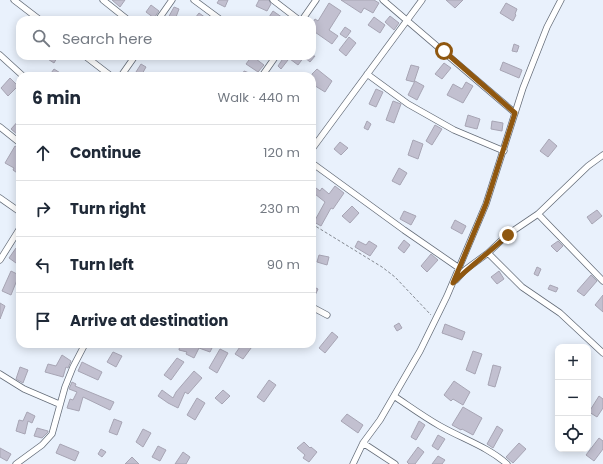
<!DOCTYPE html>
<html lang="en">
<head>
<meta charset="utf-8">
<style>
	:root { --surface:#fff; --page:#f6f6f7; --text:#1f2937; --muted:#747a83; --line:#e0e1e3 }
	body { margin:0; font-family:Poppins,sans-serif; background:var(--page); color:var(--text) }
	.controls { position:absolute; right:12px; bottom:12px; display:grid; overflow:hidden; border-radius:8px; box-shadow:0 2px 10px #0003 }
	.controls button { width:36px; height:36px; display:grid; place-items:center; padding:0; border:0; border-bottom:1px solid var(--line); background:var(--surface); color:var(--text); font:20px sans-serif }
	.stop { position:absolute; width:12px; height:12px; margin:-9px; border:3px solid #8f570f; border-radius:50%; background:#fff }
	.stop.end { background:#8f570f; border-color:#fff; box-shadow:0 1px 4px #0008 }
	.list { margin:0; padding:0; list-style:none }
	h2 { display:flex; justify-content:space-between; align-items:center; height:52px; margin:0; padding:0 16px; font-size:17px }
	h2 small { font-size:13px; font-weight:400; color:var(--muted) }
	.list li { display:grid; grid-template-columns:26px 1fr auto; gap:12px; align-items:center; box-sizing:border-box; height:56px; padding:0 16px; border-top:1px solid var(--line) }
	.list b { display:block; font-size:15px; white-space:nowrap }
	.list em { font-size:13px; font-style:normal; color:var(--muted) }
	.icon { flex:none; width:22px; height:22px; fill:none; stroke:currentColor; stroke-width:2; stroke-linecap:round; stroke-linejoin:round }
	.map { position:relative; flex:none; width:603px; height:464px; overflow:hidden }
	.search { position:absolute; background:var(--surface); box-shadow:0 2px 10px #0003; left:16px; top:16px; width:300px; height:44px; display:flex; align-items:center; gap:10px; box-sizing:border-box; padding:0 14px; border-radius:12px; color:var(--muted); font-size:15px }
	.panel { position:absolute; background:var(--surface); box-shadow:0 2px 10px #0003; left:16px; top:72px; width:300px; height:276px; border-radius:12px }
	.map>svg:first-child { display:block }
	.building { fill:#c2c0d0; stroke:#a7a5b4 }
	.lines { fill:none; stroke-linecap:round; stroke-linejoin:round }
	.minor-casing { stroke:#656d79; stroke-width:7 }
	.path { stroke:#838890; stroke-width:1; stroke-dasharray:3 2; stroke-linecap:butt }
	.minor { stroke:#fff; stroke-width:5.5 }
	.route { stroke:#8f570f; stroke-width:5 }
</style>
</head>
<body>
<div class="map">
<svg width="603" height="464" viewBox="0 0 603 464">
	<rect width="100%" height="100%" fill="#e9f1fc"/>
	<!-- building -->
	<path class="building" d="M112,0H125L120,7Z
		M219,0H228L225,7L217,3Z
		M259,0H269L271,4L267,11L256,6Z
		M341,0H374L379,3L373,13L364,8L361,13Z
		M446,0H463L455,8Z
		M329,3L341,11L329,30L338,36L332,44L312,30V24L315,19L318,21Z
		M506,3L517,9L515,14L516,15L513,21L500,13Z
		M151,5L159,11L154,18L146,12Z
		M174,7L179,9L176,17L181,20H167Z
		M273,11L286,20H267Z
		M199,13L206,18L205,20H198L195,18Z
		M390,16L399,23L394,30L385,22Z
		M374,17L385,25L380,33L368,25Z
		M345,27L351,31L346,38L340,34Z
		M349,37L356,43L346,56L339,50Z
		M514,44L519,46L517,52L512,51Z
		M43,56H58L54,63Z
		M252,56L264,65L258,72L246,64Z
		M286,56H315L310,62L304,57L298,65Z
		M284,57L288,60L281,69L278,66Z
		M503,62L522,70L519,78L500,70Z
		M444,63L451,68L442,79L435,74Z
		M141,64L146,67L141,76L136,72Z
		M411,65L419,67L414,82L406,80Z
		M54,69L65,76H49Z
		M317,69L332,81L325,92L312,84V74Z
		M244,71L257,76H242Z
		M10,78L18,86L8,96L1,88Z
		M415,81L424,86L417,100L408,95Z
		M466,82L473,86L463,103L447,95L453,84L462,89Z
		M376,89L383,92L376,107L369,104Z
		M393,101L401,104L394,123L386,120Z
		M468,115L480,119L477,129L465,126Z
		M20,119V133L18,135L11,129Z
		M367,121L371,124L368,130L364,128Z
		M492,121L503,123L502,131L491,129Z
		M435,125L442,129L432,145L426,141Z
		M549,139L557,146L548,157L540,151Z
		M413,140L423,144L418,159L408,155Z
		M340,142L348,148L341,155L334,149Z
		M15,146L20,149V175L13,170L14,168L5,163Z
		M399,168L407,173L400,185L392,181Z
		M312,185L320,191L322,188L329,194L335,186L344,193L333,209L331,208L321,226L314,222L325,202L315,194L312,197Z
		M352,206L359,213L350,223L342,216Z
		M597,210L602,216L592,224L587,217Z
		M404,211L416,216L411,225L400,219Z
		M455,220L466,226L462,234L451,228Z
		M404,240L410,245L404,253L398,248Z
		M358,241L366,245L369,241L377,246L370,256L355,247Z
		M558,241L563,246L557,252L551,246Z
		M16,248L20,251V257L16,263L9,258Z
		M431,254L438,260L427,272L421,266Z
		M319,255L329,257L327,265L317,262Z
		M537,267L541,269L538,276L534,274Z
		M11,271L19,275L11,295L2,291Z
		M499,271L504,279L497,284L491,277Z
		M591,275L597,281L584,296L577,291Z
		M550,285L558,288L556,292L548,289Z
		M312,286L318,289L312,302Z
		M603,295V312L595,305Z
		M0,303L5,306L0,319Z
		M399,323L402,328L397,331L394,326Z
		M445,324L465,332L462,340L442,333Z
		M332,332L338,337L325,353L319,348Z
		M180,344H214L210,352L199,348L194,358L186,354L187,352L179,350Z
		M242,344H254L243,359L235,354Z
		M220,349L228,353L217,373L209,368Z
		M473,351L482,354L475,374L466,370Z
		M113,352L122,356L116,367L107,362Z
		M62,355L71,361L68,368L66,367L63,377L45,372L48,364L56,366Z
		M177,358L184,362L171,380L164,375Z
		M82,362L102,372L98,380L78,371Z
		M493,365L501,367L495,387L488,385Z
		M20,367L28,370L23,383L16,379Z
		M194,371L202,378L188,394L185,392L178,408L168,403L158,396L162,390L173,398L176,392Z
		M269,380L276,385L264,402L257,397Z
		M454,381L470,392L463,405L453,399L451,401L444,395Z
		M72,382L76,384L75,386L114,402L110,410L83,397L79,411L67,408L70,399L73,400L77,392L69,389Z
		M223,390L230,396L222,404L215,398Z
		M599,396L603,399V408L597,417L589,412Z
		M197,398L205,403L195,420L187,415Z
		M463,407L482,418L473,435L462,429L461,430L452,425Z
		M27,412L35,416L32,423L28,421L25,434L16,431L19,420L23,421Z
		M347,414L363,425L358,433L341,421Z
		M114,419L122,422L117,435L109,432Z
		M419,421L425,425L416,440L411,437Z
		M497,426L503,430L493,448L487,444Z
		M37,428L48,431V432L42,438L34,436Z
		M143,429L151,433L143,447L136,442Z
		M438,435L445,439L438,450L432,446Z
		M599,438L603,441V449L594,461L586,455Z
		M304,442L310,448L311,447L317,452L309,462L303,458L305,455L297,448Z
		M519,443L526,449L513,463L506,457Z
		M60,444L79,452L75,461L56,453Z
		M158,446L166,450L160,461L152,457Z
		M418,447L424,452L415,464H409L407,462Z
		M0,448L11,454L7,461L0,457Z
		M101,449L106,452L102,457L98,454Z
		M183,452L190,457L186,464H175Z
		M438,456L445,460L442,464H432Z
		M132,457L139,464H125Z"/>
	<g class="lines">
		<defs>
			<path id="minor" d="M14,0L40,20
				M103,0L128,20
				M194,0L221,20
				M273,0L299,20
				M383,0L515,113
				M158,20L172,0
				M302,20L316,0
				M0,55L23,76
				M85,56L111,76
				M367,74L408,104L454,130L504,151
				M121,76L135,56
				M262,76L276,56
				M0,127L20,143
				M312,149L422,0
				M312,163L404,230L459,268
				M0,198L20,212
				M538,214L603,281
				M488,253L522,287L560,313L603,353
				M0,260L20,228
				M456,280L465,270L488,253L507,235L538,214L588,166L603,155
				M312,307L327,315
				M0,374L24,389L59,404
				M394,396C409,406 424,417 440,426C463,439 488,447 507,464
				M363,443L395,464
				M16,464L42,445L52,434L65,387L73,367L85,344
				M353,464L363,443L380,420L420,351L447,296L486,204L523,88L547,27L561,0"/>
		</defs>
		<!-- minor casing -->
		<use href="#minor" class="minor-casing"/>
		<!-- path -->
		<path class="path" d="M312,224L382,267L395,277L431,315"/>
		<!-- minor -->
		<use href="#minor" class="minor"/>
	</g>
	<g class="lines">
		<!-- route -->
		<path class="route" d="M444,51L515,113L486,204L453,283C470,266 490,252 508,235"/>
	</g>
</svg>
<div class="controls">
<button>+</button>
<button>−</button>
<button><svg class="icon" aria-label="locate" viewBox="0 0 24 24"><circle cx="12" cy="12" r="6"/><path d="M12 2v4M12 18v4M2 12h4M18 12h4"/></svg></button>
</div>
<div class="stop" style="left:444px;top:51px"></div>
<div class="stop end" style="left:508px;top:235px"></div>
<div class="search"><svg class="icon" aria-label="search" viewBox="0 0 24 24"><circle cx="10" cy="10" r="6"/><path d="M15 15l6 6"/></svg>Search here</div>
<section class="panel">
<h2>6 min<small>Walk · 440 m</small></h2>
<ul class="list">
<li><svg class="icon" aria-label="ahead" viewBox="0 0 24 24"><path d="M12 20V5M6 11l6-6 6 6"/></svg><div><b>Continue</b></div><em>120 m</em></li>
<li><svg class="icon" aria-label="right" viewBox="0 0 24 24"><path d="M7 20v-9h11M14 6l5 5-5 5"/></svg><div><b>Turn right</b></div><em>230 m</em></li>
<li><svg class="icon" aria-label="left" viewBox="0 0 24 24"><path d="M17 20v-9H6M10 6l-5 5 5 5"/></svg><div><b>Turn left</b></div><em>90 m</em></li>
<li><svg class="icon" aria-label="arrive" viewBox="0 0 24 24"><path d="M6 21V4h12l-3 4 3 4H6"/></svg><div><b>Arrive at destination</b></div></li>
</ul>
</section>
</div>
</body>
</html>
